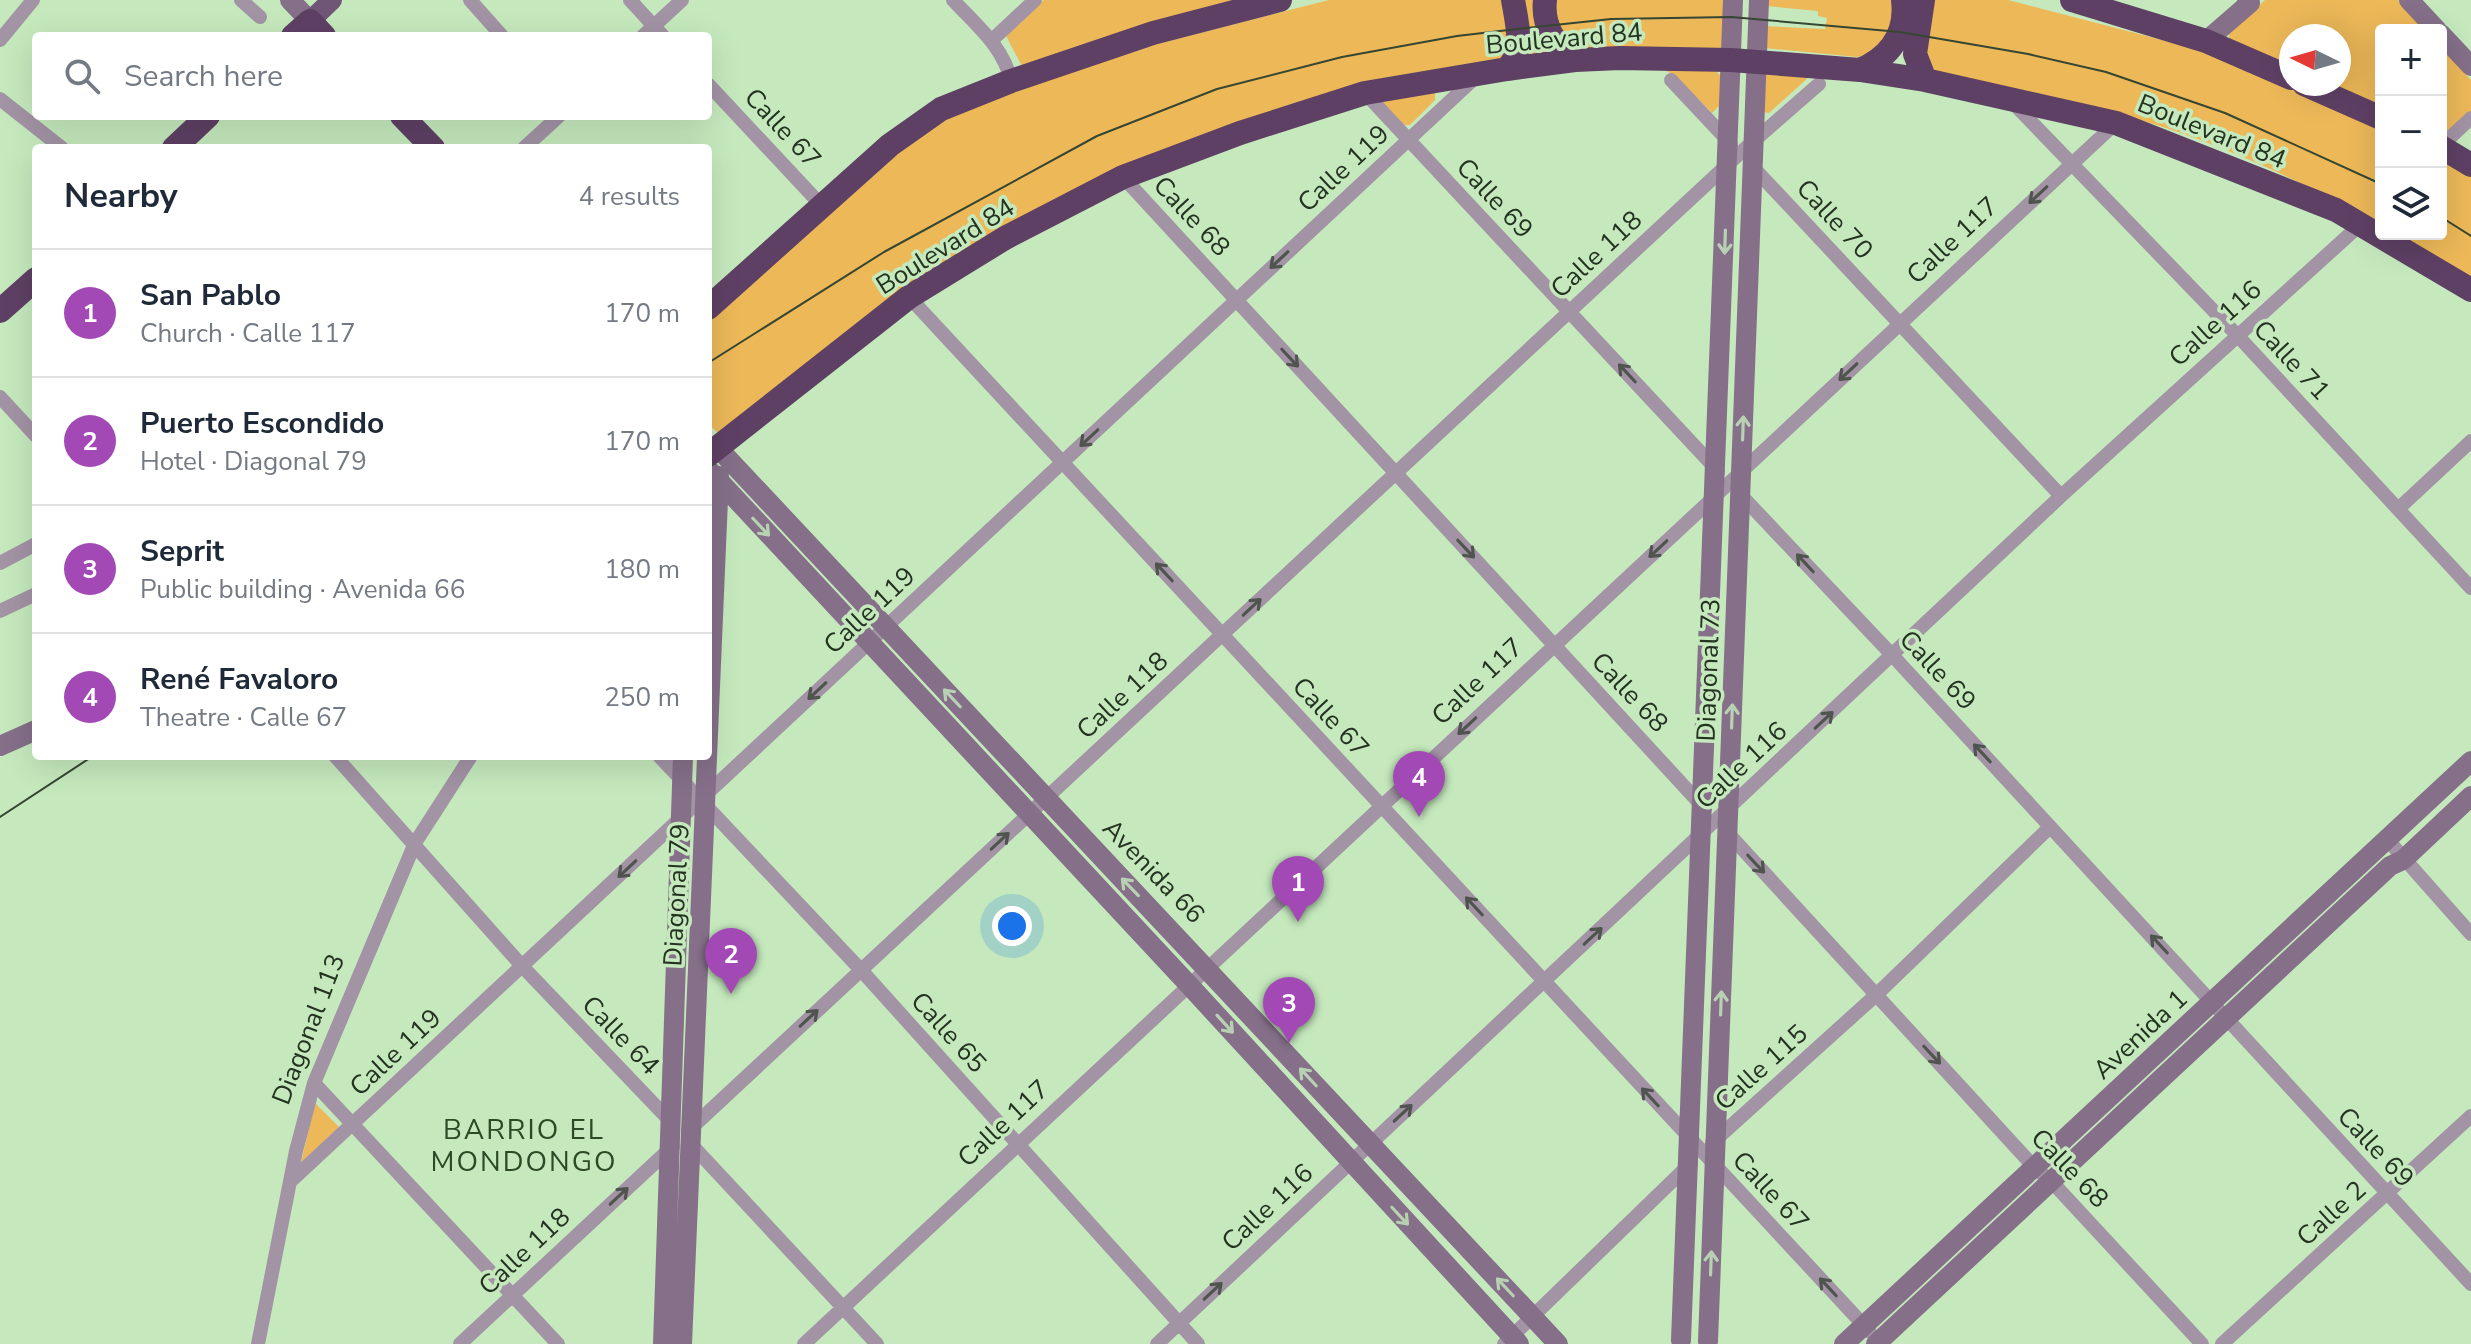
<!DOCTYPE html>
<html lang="en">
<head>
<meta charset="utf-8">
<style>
	:root { --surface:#fff; --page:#f2f2f3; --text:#1f2937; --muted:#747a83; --line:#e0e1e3; --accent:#a349b5 }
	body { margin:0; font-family:"Nunito Sans",sans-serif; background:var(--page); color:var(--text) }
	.controls { position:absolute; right:24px; top:24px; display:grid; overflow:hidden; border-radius:8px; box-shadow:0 8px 32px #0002 }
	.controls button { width:72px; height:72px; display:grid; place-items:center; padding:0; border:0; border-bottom:2px solid var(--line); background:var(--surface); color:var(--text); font:40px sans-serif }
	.compass { position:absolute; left:2279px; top:24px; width:72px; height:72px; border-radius:50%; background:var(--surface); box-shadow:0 8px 32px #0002; rotate:275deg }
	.you { position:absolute; left:1012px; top:926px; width:28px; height:28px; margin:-20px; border:6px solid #fff; border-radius:50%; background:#1a73e8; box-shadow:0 0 0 12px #1a73e833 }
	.badge { display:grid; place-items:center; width:52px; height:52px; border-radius:50%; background:var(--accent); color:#fff; font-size:26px; font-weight:700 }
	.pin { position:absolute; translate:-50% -66px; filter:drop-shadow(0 2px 4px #0008) }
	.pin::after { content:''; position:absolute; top:42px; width:28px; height:24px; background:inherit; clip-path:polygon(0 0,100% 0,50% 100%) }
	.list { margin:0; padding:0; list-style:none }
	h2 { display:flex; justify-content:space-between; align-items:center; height:104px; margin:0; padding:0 32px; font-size:34px }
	h2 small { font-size:26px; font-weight:400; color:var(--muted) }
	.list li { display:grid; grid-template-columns:52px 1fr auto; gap:24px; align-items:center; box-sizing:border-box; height:128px; padding:0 32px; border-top:2px solid var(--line) }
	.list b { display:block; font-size:30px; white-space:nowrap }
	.list p { margin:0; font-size:26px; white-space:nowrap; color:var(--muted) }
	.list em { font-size:26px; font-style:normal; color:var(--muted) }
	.icon { flex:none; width:44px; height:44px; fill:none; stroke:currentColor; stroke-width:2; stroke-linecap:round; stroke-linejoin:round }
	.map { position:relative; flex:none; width:2471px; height:1344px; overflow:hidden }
	.search { position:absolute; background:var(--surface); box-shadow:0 8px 32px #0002; left:32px; top:32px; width:680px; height:88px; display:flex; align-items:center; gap:20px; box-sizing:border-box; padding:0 28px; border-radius:8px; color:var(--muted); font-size:30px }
	.panel { position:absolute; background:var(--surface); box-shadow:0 8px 32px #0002; left:32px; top:144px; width:680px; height:616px; border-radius:8px }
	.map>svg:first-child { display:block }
	.green { fill:#ecb858 }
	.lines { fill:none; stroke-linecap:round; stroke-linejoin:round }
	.street { stroke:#a293a5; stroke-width:14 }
	.secondary { stroke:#856f89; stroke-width:20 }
	.primary { stroke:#705676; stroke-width:20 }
	.highway { stroke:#5e4064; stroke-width:24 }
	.tram { stroke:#364632; stroke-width:2 }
	.oneway { stroke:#50544f }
	.oneway2 { stroke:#b8d1b3 }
	.labels { text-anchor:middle; stroke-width:7; stroke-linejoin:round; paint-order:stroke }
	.street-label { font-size:26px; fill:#243221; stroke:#c5e9bd }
	.neighbourhood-label { font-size:28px; letter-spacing:2px; fill:#2c4a26; stroke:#c5e9bd }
</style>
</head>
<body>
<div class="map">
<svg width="2471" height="1344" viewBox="0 0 2471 1344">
	<rect width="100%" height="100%" fill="#c5e9bd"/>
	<!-- green -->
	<path class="green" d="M1044,0H1251L1024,70L1005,34Z
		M1329,0H1510L1505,61L1118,170L718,433L708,424V321L898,151L947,116L1032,85L1157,44Z
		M1519,0H1537L1555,56L1524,59Z
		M1553,0H1724L1722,49L1583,55L1563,43Z
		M1766,0H1895V25L1875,52L1857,57L1764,48L1765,26L1825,29L1827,18L1818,16V11L1766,6Z
		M1932,0H2008L2193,48L2306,93L2381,129V227C2304,181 2204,135 2117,114C2055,98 1993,87 1931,74L1922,60Z
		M2265,0H2398L2425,30H2381V112L2319,84H2339V36H2291V71L2229,43V34Z
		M2441,47L2471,80V113L2441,137Z
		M1663,69H1714L1723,78V102L1712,113L1675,76Z
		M1767,71L1810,76L1769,113L1763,112L1759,80Z
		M1435,91V100L1410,125H1400L1378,101Z
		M2441,160L2471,177V281L2392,234H2441Z
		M315,1103L339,1127L301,1163Z"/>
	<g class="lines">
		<!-- street -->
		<path class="street" d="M241,0L260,17
			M470,0L502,36
			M630,0L663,36
			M953,0C976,25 1004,47 1011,81
			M643,36L682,0
			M0,40L33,0
			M991,41L1035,0
			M1671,80L1731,144
			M708,84L822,206
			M1365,93L1718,471
			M0,99L62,148
			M2013,103L2237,335L2471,588
			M2441,146L2471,118
			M524,148L559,116
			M1751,165L2061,496
			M1123,177L1705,809
			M909,297L1870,1332
			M0,397L36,436
			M1738,492L1893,656L2471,1284
			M2398,509L2471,441
			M0,563L36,544
			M0,611L36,594
			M335,756L522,966L673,1124
			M659,756L861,970L1198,1344
			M1725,830L2035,1168L2052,1182L2202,1344
			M2386,838L2471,934
			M314,1083L558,1344
			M688,1131L1740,153L1819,84
			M689,1142L877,1344
			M1712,1143L1876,995L2050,827
			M290,1182L1477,76
			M258,1344L296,1151L314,1083L415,843L471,756
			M460,1344L673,1146
			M804,1344L2116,123
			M1157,1344L2061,496L2361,224
			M1504,1344L1691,1163
			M2222,1344L2471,1116"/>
		<!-- secondary -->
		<path class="secondary" d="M290,0L310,21
			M2409,0L2437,30
			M2441,34L2471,66
			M2206,41L2250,3L2247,0
			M718,448L1558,1344
			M708,469L1189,985L1519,1344
			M0,746L36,730
			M1681,1340L1733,0
			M1708,1341L1759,0
			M663,1344L683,756
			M682,1344L719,476
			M1844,1344L2471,761
			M1876,1344L2390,866L2403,860L2471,796"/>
		<!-- primary -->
		<path class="primary" d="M310,21L332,0"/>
		<!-- highway -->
		<path class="highway" d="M1545,0C1542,25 1555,46 1575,60
			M1923,0L1915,54L1925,80
			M2072,0L2206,41L2291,78
			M293,36L310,21L324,36
			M1507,69C1525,51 1517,23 1513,0
			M1860,70C1890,57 1907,33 1903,0
			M2304,84L2381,118
			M402,116L433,148
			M2441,147L2471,165
			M174,148L208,116
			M708,308L890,145L941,109L1011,81L1153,33L1280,0
			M0,311L36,279
			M708,455L909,297L1005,238L1123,177L1240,133L1365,93L1507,69L1575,60L1620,58L1731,60L1860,70L1925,80L2116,123L2336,210L2471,290"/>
		<!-- tram -->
		<path class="tram" d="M2441,217L2471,236
			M708,363L884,252L1097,136L1217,89L1342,57L1457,36L1517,29L1611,19L1731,17L1900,32L2028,54L2106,72L2225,113L2381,184
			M0,817L93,756"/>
	</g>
	<!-- one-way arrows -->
	<defs><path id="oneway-shaft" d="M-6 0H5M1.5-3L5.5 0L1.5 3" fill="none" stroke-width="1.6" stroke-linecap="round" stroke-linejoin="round" transform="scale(2)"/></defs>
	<g class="oneway">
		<use href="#oneway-shaft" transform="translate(2038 195) rotate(137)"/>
		<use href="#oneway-shaft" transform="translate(1279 260) rotate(137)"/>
		<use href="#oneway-shaft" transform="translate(1290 358) rotate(47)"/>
		<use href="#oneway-shaft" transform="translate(1848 372) rotate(137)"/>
		<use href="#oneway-shaft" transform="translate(1627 373) rotate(-133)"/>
		<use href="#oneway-shaft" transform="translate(1089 438) rotate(137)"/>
		<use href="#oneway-shaft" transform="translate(1466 549) rotate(47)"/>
		<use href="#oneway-shaft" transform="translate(1658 549) rotate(137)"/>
		<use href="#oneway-shaft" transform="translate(1805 563) rotate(-133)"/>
		<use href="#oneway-shaft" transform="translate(1164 572) rotate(-133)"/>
		<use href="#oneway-shaft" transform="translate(1252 607) rotate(-43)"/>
		<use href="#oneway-shaft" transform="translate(817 691) rotate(137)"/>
		<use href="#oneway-shaft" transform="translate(1824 720) rotate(-43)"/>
		<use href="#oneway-shaft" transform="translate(1467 726) rotate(137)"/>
		<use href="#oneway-shaft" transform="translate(1982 753) rotate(-133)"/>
		<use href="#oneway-shaft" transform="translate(1000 841) rotate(-43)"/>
		<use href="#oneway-shaft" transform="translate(1756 864) rotate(47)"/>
		<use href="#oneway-shaft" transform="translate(627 869) rotate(137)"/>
		<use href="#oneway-shaft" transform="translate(1474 906) rotate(-133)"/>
		<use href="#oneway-shaft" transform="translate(1593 936) rotate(-43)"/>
		<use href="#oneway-shaft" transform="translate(2159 944) rotate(-133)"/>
		<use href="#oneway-shaft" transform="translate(809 1018) rotate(-43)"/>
		<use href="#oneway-shaft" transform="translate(1932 1055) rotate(47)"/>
		<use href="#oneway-shaft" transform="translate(1650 1097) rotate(-133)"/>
		<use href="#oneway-shaft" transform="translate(1403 1113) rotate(-43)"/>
		<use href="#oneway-shaft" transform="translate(619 1196) rotate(-43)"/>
		<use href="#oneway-shaft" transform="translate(1828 1287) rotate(-133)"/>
		<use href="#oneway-shaft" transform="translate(1213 1291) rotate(-43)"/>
	</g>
	<g class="oneway2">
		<use href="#oneway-shaft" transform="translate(1725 242) rotate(92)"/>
		<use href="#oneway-shaft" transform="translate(1743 428) rotate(-88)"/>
		<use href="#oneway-shaft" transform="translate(761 527) rotate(47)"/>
		<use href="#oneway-shaft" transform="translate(952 698) rotate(-133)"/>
		<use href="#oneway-shaft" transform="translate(1732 716) rotate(-88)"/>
		<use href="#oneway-shaft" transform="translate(1130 887) rotate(-134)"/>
		<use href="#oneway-shaft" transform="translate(1721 1003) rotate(-88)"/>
		<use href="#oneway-shaft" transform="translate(1225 1024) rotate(48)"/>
		<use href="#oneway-shaft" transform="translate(1308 1077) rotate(-133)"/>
		<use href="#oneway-shaft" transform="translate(1400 1216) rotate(47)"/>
		<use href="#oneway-shaft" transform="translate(1711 1263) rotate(-88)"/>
		<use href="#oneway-shaft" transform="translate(1505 1287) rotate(-133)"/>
	</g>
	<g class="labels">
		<!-- street labels -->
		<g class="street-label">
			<text transform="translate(1564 38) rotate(-5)" y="9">Boulevard 84</text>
			<text transform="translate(783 128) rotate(47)" y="9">Calle 67</text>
			<text transform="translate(2212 131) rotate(22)" y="9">Boulevard 84</text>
			<text transform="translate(1343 168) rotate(-43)" y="9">Calle 119</text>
			<text transform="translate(1495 198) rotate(47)" y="9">Calle 69</text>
			<text transform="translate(1192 216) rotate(47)" y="9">Calle 68</text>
			<text transform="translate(1835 219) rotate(47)" y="9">Calle 70</text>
			<text transform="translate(1952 240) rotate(-43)" y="9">Calle 117</text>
			<text transform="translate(945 246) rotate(-32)" y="9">Boulevard 84</text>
			<text transform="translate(1596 254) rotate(-43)" y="9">Calle 118</text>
			<text transform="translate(2215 323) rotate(-42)" y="9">Calle 116</text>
			<text transform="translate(2292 360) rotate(47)" y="9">Calle 71</text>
			<text transform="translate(869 610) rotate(-43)" y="9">Calle 119</text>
			<text transform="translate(1708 670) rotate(-88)" y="9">Diagonal 73</text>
			<text transform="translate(1938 670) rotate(47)" y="9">Calle 69</text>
			<text transform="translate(1477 681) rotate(-43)" y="9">Calle 117</text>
			<text transform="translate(1630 692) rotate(47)" y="9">Calle 68</text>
			<text transform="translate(1122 695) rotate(-43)" y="9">Calle 118</text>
			<text transform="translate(1331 717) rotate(47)" y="9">Calle 67</text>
			<text transform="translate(1741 765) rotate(-43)" y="9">Calle 116</text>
			<text transform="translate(1154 871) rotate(46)" y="9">Avenida 66</text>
			<text transform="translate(676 895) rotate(-87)" y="9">Diagonal 79</text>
			<text transform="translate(308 1029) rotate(-69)" y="9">Diagonal 113</text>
			<text transform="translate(949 1032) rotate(48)" y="9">Calle 65</text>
			<text transform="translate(2140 1034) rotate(-43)" y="9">Avenida 1</text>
			<text transform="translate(621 1035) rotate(46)" y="9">Calle 64</text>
			<text transform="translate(395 1052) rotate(-43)" y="9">Calle 119</text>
			<text transform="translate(1761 1067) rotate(-42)" y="9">Calle 115</text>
			<text transform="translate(1003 1123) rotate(-43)" y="9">Calle 117</text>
			<text transform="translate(2376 1147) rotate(47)" y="9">Calle 69</text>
			<text transform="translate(2070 1168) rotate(46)" y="9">Calle 68</text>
			<text transform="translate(1771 1191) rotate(47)" y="9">Calle 67</text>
			<text transform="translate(1267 1207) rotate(-43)" y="9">Calle 116</text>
			<text transform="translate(2331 1213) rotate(-42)" y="9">Calle 2</text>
			<text transform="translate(524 1251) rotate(-43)" y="9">Calle 118</text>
		</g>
		<!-- neighbourhood labels -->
		<g class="neighbourhood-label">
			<text x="524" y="1139">BARRIO EL<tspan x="524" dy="32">MONDONGO</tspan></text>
		</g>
	</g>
</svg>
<div class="controls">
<button>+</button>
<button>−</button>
<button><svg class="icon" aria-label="layers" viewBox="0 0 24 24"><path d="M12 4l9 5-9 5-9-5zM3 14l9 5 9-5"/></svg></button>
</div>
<svg class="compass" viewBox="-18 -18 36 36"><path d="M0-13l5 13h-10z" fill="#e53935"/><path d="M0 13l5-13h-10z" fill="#747a83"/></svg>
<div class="you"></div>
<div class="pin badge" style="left:1298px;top:922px">1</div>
<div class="pin badge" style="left:731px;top:994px">2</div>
<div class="pin badge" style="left:1289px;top:1043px">3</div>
<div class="pin badge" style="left:1419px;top:817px">4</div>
<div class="search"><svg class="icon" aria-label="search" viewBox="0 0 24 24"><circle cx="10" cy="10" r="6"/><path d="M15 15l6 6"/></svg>Search here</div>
<section class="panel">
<h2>Nearby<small>4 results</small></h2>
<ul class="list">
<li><span class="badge">1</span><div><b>San Pablo</b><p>Church · Calle 117</p></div><em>170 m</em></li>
<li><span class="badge">2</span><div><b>Puerto Escondido</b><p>Hotel · Diagonal 79</p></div><em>170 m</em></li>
<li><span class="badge">3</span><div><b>Seprit</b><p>Public building · Avenida 66</p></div><em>180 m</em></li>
<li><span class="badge">4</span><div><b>René Favaloro</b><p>Theatre · Calle 67</p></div><em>250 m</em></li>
</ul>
</section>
</div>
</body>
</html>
